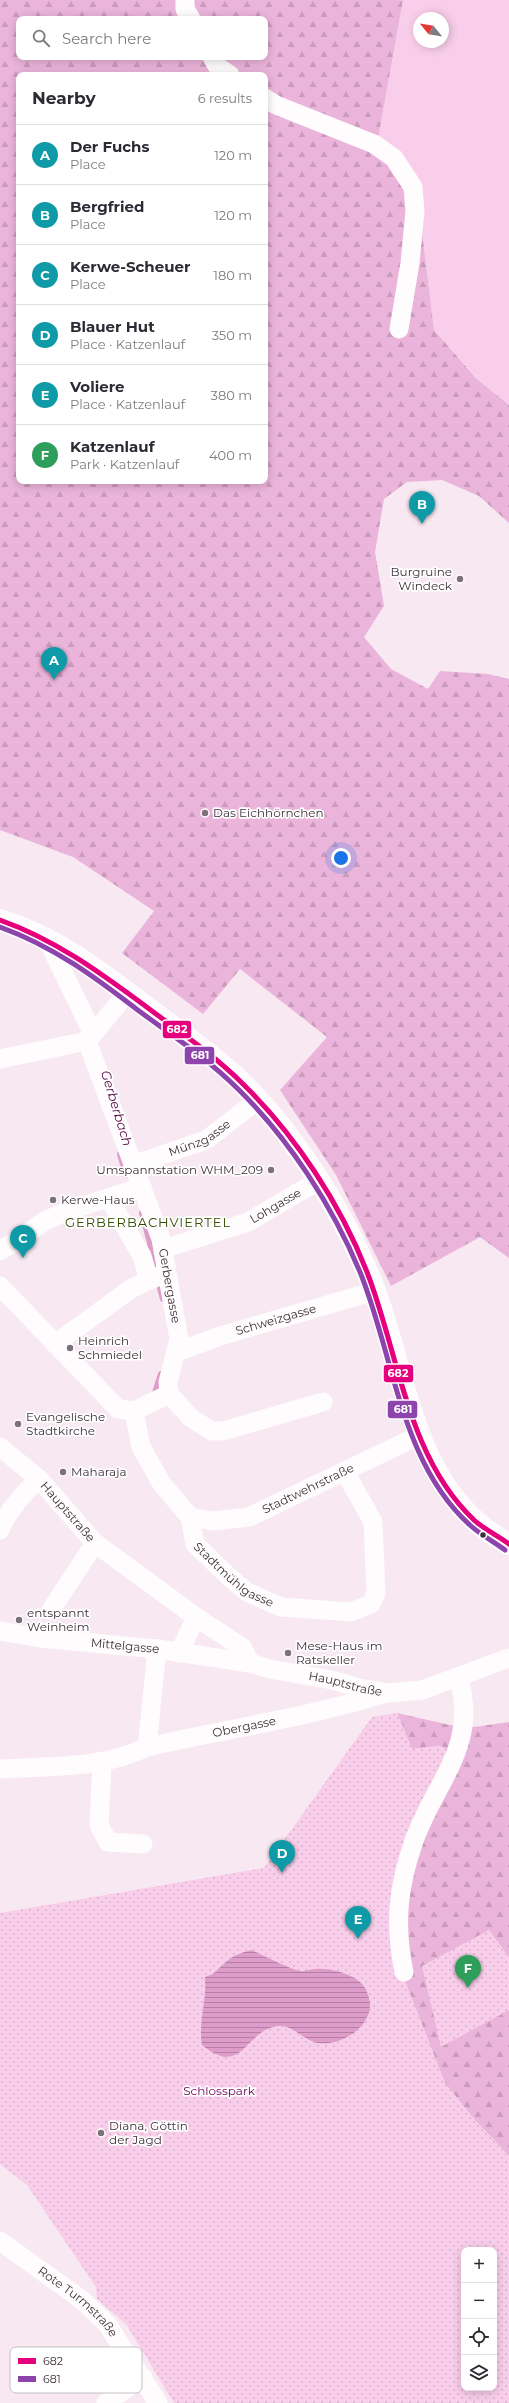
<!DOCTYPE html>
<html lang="en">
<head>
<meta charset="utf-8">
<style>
	:root { --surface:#fff; --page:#f2f2f3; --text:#2b2b33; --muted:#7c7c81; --line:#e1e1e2; --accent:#2563eb }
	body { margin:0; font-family:Montserrat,sans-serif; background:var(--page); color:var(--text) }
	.controls { position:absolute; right:12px; bottom:12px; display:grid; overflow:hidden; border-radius:8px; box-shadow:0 2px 10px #0003 }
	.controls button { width:36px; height:36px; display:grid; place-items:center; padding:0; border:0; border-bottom:1px solid var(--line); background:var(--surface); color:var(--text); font:20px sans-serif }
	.compass { position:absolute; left:413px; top:12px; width:36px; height:36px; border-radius:50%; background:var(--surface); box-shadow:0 2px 10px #0003; rotate:300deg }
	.you { position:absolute; left:341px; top:858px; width:14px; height:14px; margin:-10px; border:3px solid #fff; border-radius:50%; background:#1a73e8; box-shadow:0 0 0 6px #1a73e833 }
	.badge { display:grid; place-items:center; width:26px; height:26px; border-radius:50%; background:var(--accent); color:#fff; font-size:13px; font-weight:700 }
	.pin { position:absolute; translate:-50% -33px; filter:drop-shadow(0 1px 2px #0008) }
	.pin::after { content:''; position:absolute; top:21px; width:14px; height:12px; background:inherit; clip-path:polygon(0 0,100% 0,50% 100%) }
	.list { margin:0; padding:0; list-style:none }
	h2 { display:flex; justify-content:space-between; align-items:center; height:52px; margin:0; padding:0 16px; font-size:17px }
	h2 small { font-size:13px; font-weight:400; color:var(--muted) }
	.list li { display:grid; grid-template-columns:26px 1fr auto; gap:12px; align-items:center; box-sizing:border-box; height:60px; padding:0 16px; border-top:1px solid var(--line) }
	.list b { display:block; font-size:15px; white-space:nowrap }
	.list p { margin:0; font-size:13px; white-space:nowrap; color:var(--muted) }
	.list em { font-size:13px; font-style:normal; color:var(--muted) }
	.icon { flex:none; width:22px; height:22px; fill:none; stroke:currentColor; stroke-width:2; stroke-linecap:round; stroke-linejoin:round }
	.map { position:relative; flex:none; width:509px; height:2403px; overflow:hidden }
	.search { position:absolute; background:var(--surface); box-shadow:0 2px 10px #0003; left:16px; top:16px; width:252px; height:44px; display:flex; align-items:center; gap:10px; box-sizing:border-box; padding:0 14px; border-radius:8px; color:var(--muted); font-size:15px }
	.panel { position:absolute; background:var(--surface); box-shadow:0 2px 10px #0003; left:16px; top:72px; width:252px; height:412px; border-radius:8px }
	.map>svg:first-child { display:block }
	.green { fill:#f9ceea; fill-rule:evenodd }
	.forest { fill:url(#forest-firs); fill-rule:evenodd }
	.park { fill:url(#park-dots); fill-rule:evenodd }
	.water { fill:url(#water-rules) }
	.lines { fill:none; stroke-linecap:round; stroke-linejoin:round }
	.stream { stroke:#dd9cc9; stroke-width:6 }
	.street { stroke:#fefcfd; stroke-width:19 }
	.secondary { stroke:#fefcfd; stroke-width:22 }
	.bus-1-casing { stroke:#fff; stroke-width:8 }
	.bus-2-casing { stroke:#fff; stroke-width:8 }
	.bus-1 { stroke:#e5007d; stroke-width:5 }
	.bus-2 { stroke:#8e44ad; stroke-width:5 }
	.poi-dot { fill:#7e727a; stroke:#fff; stroke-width:1.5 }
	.bus-dot { fill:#3d3239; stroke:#fff; stroke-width:1.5 }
	.labels { text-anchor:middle; stroke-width:3.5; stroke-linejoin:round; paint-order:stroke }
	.poi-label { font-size:12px; fill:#3d3239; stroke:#fff; text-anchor:start }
	.street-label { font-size:12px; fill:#3d3239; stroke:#fff }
	.park-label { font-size:12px; fill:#6c0057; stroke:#fff }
	.water-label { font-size:13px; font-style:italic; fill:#580a47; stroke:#fff }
	.neighbourhood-label { font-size:13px; letter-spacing:1px; fill:#314c01; stroke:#fff }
	.key { fill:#fff; stroke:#c5c2c4; stroke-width:1 }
	.key-label { font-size:11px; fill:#3d3239 }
	.line-badge { stroke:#fff; stroke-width:1.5 }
	.badge-label { font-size:11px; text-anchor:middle; font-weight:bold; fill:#fff }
</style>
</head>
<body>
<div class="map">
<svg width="509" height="2403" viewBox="0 0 509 2403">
	<defs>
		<pattern id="forest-firs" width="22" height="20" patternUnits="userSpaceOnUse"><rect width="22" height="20" fill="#ebb4da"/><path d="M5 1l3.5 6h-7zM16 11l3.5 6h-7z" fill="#ca9bbc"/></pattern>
		<pattern id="park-dots" width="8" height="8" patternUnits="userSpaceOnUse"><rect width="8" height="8" fill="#f9ceea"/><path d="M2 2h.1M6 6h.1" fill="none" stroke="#d6b1c9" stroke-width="1.8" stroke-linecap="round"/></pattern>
		<pattern id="water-rules" width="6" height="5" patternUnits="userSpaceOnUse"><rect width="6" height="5" fill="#dd9cc9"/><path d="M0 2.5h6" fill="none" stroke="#b480a4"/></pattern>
	</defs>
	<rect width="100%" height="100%" fill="#f8e8f2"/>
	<!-- green -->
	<path class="green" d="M403,0H509V405L477,378L434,330L418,199L378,139ZM419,18H443V42H419Z"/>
	<!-- forest -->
	<path class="forest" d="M0,0H403L378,139L418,199L434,330L476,378L509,405V523L479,496L442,480L407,482L384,499L375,552L384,606L364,637L391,669L428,689L440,671L488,674L509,679V1258L480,1237L391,1286L336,1175L280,1090L327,1037L240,969L203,1014L122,953L154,911L73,857L0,830ZM19,19H265V57H19ZM19,75H265V481H19Z
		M397,1713L450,1725L474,1727L509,1722V2156L474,2119L445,2083L399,1966L406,1856L441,1746L412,1749Z"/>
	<!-- park -->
	<path class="park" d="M397,1713L412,1749L442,1746L450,1753L418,1823L399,1966L445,2083L474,2119L509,2156V2403H174L126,2324L97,2299L96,2287L27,2185L0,2164V1913L264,1868L372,1717ZM464,2250H494V2388H464Z
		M489,1930L509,1957V2010L441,2047L422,1966Z"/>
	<!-- water -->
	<path class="water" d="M251,1950C262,1954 290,1970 301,1971C305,1972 311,1969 316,1969C329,1968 348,1973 359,1981C366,1987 369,1995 370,2004C371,2029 336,2049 314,2042C301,2038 293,2025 279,2026C244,2029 244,2079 202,2045C198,2022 207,2001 205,1977C216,1974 217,1969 225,1963C232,1956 241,1953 251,1950Z"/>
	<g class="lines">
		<!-- stream -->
		<path class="stream" d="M120,1154L126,1175
			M142,1213L156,1266
			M160,1288L163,1299
			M155,1393L161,1374"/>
		<!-- street -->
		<g class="street">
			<path d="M185,0V9L191,19"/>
			<path d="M212,57L217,66L230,75"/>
			<path d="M265,98L276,105L374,144L394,158L413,187L415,211L410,263L399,329"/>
			<path d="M46,937L93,1034L87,1041"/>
			<path d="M93,1034L128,992"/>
			<path id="s1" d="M87,1041L161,1239L179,1339L168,1382L169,1394L191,1418L212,1431H223L323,1402"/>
			<path d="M0,1059L87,1041"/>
			<path id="s2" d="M133,1165L206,1140L258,1100"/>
			<path d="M109,1199L142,1256L149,1280"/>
			<path id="s3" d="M163,1249L248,1222L318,1181"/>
			<path d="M0,1251L45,1221L67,1211L142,1187"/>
			<path d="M0,1286L118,1409L134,1411"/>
			<path d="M55,1344L132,1288L166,1273"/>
			<path id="s4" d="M177,1352L220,1336L375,1291"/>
			<path id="s5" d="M134,1411L141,1447L162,1484L190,1517L195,1544L229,1577L247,1592L281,1607L351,1612L371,1604L376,1593L373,1522L345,1472"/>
			<path d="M134,1411L169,1394"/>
			<path id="s6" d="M0,1447L39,1479L95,1543L196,1617L243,1648L250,1663"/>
			<path id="s7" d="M190,1517L213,1521L249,1517L420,1435"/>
			<path d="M0,1530C9,1509 22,1494 39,1479"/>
			<path d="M51,1610L95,1543"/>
			<path id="s8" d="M0,1631L40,1638L157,1649L250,1663L270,1669L332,1680L363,1689L388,1693L422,1690L509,1658"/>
			<path d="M179,1653L196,1617"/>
			<path d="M147,1747L157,1649"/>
			<path d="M102,1762L99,1825L108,1842L143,1844"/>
			<path id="s9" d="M0,1769C49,1766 103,1769 147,1747C226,1729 305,1718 383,1694"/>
			<path d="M404,1972C394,1924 398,1886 414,1841C435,1782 480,1744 458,1677"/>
			<path id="s10" d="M0,2241L82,2300L107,2324L158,2403"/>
			<path d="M106,2403L143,2377"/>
		</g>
		<!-- secondary -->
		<path class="secondary" d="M0,920C53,936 97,969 141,1003C175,1029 212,1054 243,1084C292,1132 339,1206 366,1269C408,1362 407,1492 509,1544"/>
		<defs>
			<path id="bus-1" d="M0,920C54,939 98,971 144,1005C177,1030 213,1054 243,1084C295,1135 340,1203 367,1272C399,1354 407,1457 474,1520C484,1529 498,1536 509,1544"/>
			<path id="bus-2" d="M0,927C53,946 95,977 139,1011C173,1036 208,1059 238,1089C289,1139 332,1205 360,1272C394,1355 400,1463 471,1526C481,1535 494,1542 505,1550"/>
		</defs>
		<!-- bus-1 casing -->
		<use href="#bus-1" class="bus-1-casing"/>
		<!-- bus-2 casing -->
		<use href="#bus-2" class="bus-2-casing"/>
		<!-- bus-1 -->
		<use href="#bus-1" class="bus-1"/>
		<!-- bus-2 -->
		<use href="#bus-2" class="bus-2"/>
	</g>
	<!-- markers -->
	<g class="poi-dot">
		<circle cx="460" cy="579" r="4"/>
		<circle cx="205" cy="813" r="4"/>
		<circle cx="271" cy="1170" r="4"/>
		<circle cx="53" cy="1200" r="4"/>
		<circle cx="70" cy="1348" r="4"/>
		<circle cx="18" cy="1424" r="4"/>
		<circle cx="63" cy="1472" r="4"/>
		<circle cx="19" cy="1620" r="4"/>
		<circle cx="288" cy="1653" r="4"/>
		<circle cx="101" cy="2133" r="4"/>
	</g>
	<circle class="bus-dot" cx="483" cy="1535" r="3.5"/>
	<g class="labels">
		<!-- poi labels -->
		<g class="poi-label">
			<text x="452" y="576" text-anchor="end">Burgruine<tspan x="452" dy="14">Windeck</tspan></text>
			<text x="213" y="817">Das Eichhörnchen</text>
			<text x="263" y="1174" text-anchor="end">Umspannstation WHM_209</text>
			<text x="61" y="1204">Kerwe-Haus</text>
			<text x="78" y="1345">Heinrich<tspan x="78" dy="14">Schmiedel</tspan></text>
			<text x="26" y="1421">Evangelische<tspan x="26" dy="14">Stadtkirche</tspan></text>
			<text x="71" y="1476">Maharaja</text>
			<text x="27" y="1617">entspannt<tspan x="27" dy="14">Weinheim</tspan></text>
			<text x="296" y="1650">Mese-Haus im<tspan x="296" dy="14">Ratskeller</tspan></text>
			<text x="109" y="2130">Diana, Göttin<tspan x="109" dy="14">der Jagd</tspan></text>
		</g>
		<!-- street labels -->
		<g class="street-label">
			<text dy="4" stroke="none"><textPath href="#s2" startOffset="72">Münzgasse</textPath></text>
			<text dy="4" stroke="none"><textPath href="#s3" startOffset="121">Lohgasse</textPath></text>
			<text dy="4" stroke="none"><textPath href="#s1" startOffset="259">Gerbergasse</textPath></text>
			<text dy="4" stroke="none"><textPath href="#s4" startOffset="104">Schweizgasse</textPath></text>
			<text dy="4" stroke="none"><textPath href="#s7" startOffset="125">Stadtwehrstraße</textPath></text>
			<text dy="4" stroke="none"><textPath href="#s6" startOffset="94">Hauptstraße</textPath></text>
			<text dy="4" stroke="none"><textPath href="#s5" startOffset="200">Stadtmühlgasse</textPath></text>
			<text dy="4" stroke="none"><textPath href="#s8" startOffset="126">Mittelgasse</textPath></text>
			<text dy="4" stroke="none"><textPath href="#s8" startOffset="350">Hauptstraße</textPath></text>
			<text dy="4" stroke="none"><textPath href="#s9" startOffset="249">Obergasse</textPath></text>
			<text dy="4" stroke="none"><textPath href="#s10" startOffset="99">Rote Turmstraße</textPath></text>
		</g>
		<!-- park labels -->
		<g class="park-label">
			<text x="219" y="2095">Schlosspark</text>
		</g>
		<!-- water labels -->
		<g class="water-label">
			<text transform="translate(117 1108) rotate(73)" y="5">Gerberbach</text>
		</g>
		<!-- neighbourhood labels -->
		<g class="neighbourhood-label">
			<text x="148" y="1227">GERBERBACHVIERTEL</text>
		</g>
	</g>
	<!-- legend -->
	<rect x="10" y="2347" width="132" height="46" rx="6" class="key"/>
	<rect x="18" y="2358" width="18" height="6" fill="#e5007d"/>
	<rect x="18" y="2376" width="18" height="6" fill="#8e44ad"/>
	<g class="key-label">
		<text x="43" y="2365">682</text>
		<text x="43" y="2383">681</text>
	</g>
	<g class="line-badge">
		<rect x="162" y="1020" width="30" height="19" rx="4" fill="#e5007d"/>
		<rect x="184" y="1046" width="31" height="19" rx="4" fill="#8e44ad"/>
		<rect x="383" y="1364" width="31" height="19" rx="4" fill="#e5007d"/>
		<rect x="387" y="1400" width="31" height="19" rx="4" fill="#8e44ad"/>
	</g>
	<g class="badge-label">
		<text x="177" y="1033">682</text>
		<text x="200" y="1059">681</text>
		<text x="398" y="1377">682</text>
		<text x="403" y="1413">681</text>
	</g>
</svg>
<div class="controls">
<button>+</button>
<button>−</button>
<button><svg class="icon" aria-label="locate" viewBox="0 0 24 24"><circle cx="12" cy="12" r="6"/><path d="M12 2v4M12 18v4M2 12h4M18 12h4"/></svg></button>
<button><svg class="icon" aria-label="layers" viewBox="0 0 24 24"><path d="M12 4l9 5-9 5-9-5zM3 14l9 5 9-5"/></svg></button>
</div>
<svg class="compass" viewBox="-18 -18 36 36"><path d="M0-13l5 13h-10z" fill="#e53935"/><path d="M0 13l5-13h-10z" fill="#7c7c81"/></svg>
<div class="you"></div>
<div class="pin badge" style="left:54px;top:680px;background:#0f9aa8">A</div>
<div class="pin badge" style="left:422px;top:524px;background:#0f9aa8">B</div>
<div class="pin badge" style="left:23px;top:1258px;background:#0f9aa8">C</div>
<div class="pin badge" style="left:282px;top:1873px;background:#0f9aa8">D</div>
<div class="pin badge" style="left:358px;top:1939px;background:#0f9aa8">E</div>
<div class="pin badge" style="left:468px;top:1988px;background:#2e9e5b">F</div>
<div class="search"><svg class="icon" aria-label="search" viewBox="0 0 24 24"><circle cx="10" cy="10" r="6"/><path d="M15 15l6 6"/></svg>Search here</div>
<section class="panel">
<h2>Nearby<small>6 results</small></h2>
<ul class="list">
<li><span class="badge" style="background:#0f9aa8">A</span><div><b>Der Fuchs</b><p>Place</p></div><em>120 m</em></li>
<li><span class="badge" style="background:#0f9aa8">B</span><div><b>Bergfried</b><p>Place</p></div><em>120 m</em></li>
<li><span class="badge" style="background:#0f9aa8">C</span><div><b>Kerwe-Scheuer</b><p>Place</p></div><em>180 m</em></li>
<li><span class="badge" style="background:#0f9aa8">D</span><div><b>Blauer Hut</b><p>Place · Katzenlauf</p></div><em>350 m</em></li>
<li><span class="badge" style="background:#0f9aa8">E</span><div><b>Voliere</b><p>Place · Katzenlauf</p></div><em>380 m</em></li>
<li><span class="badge" style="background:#2e9e5b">F</span><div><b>Katzenlauf</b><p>Park · Katzenlauf</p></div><em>400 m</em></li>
</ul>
</section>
</div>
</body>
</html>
